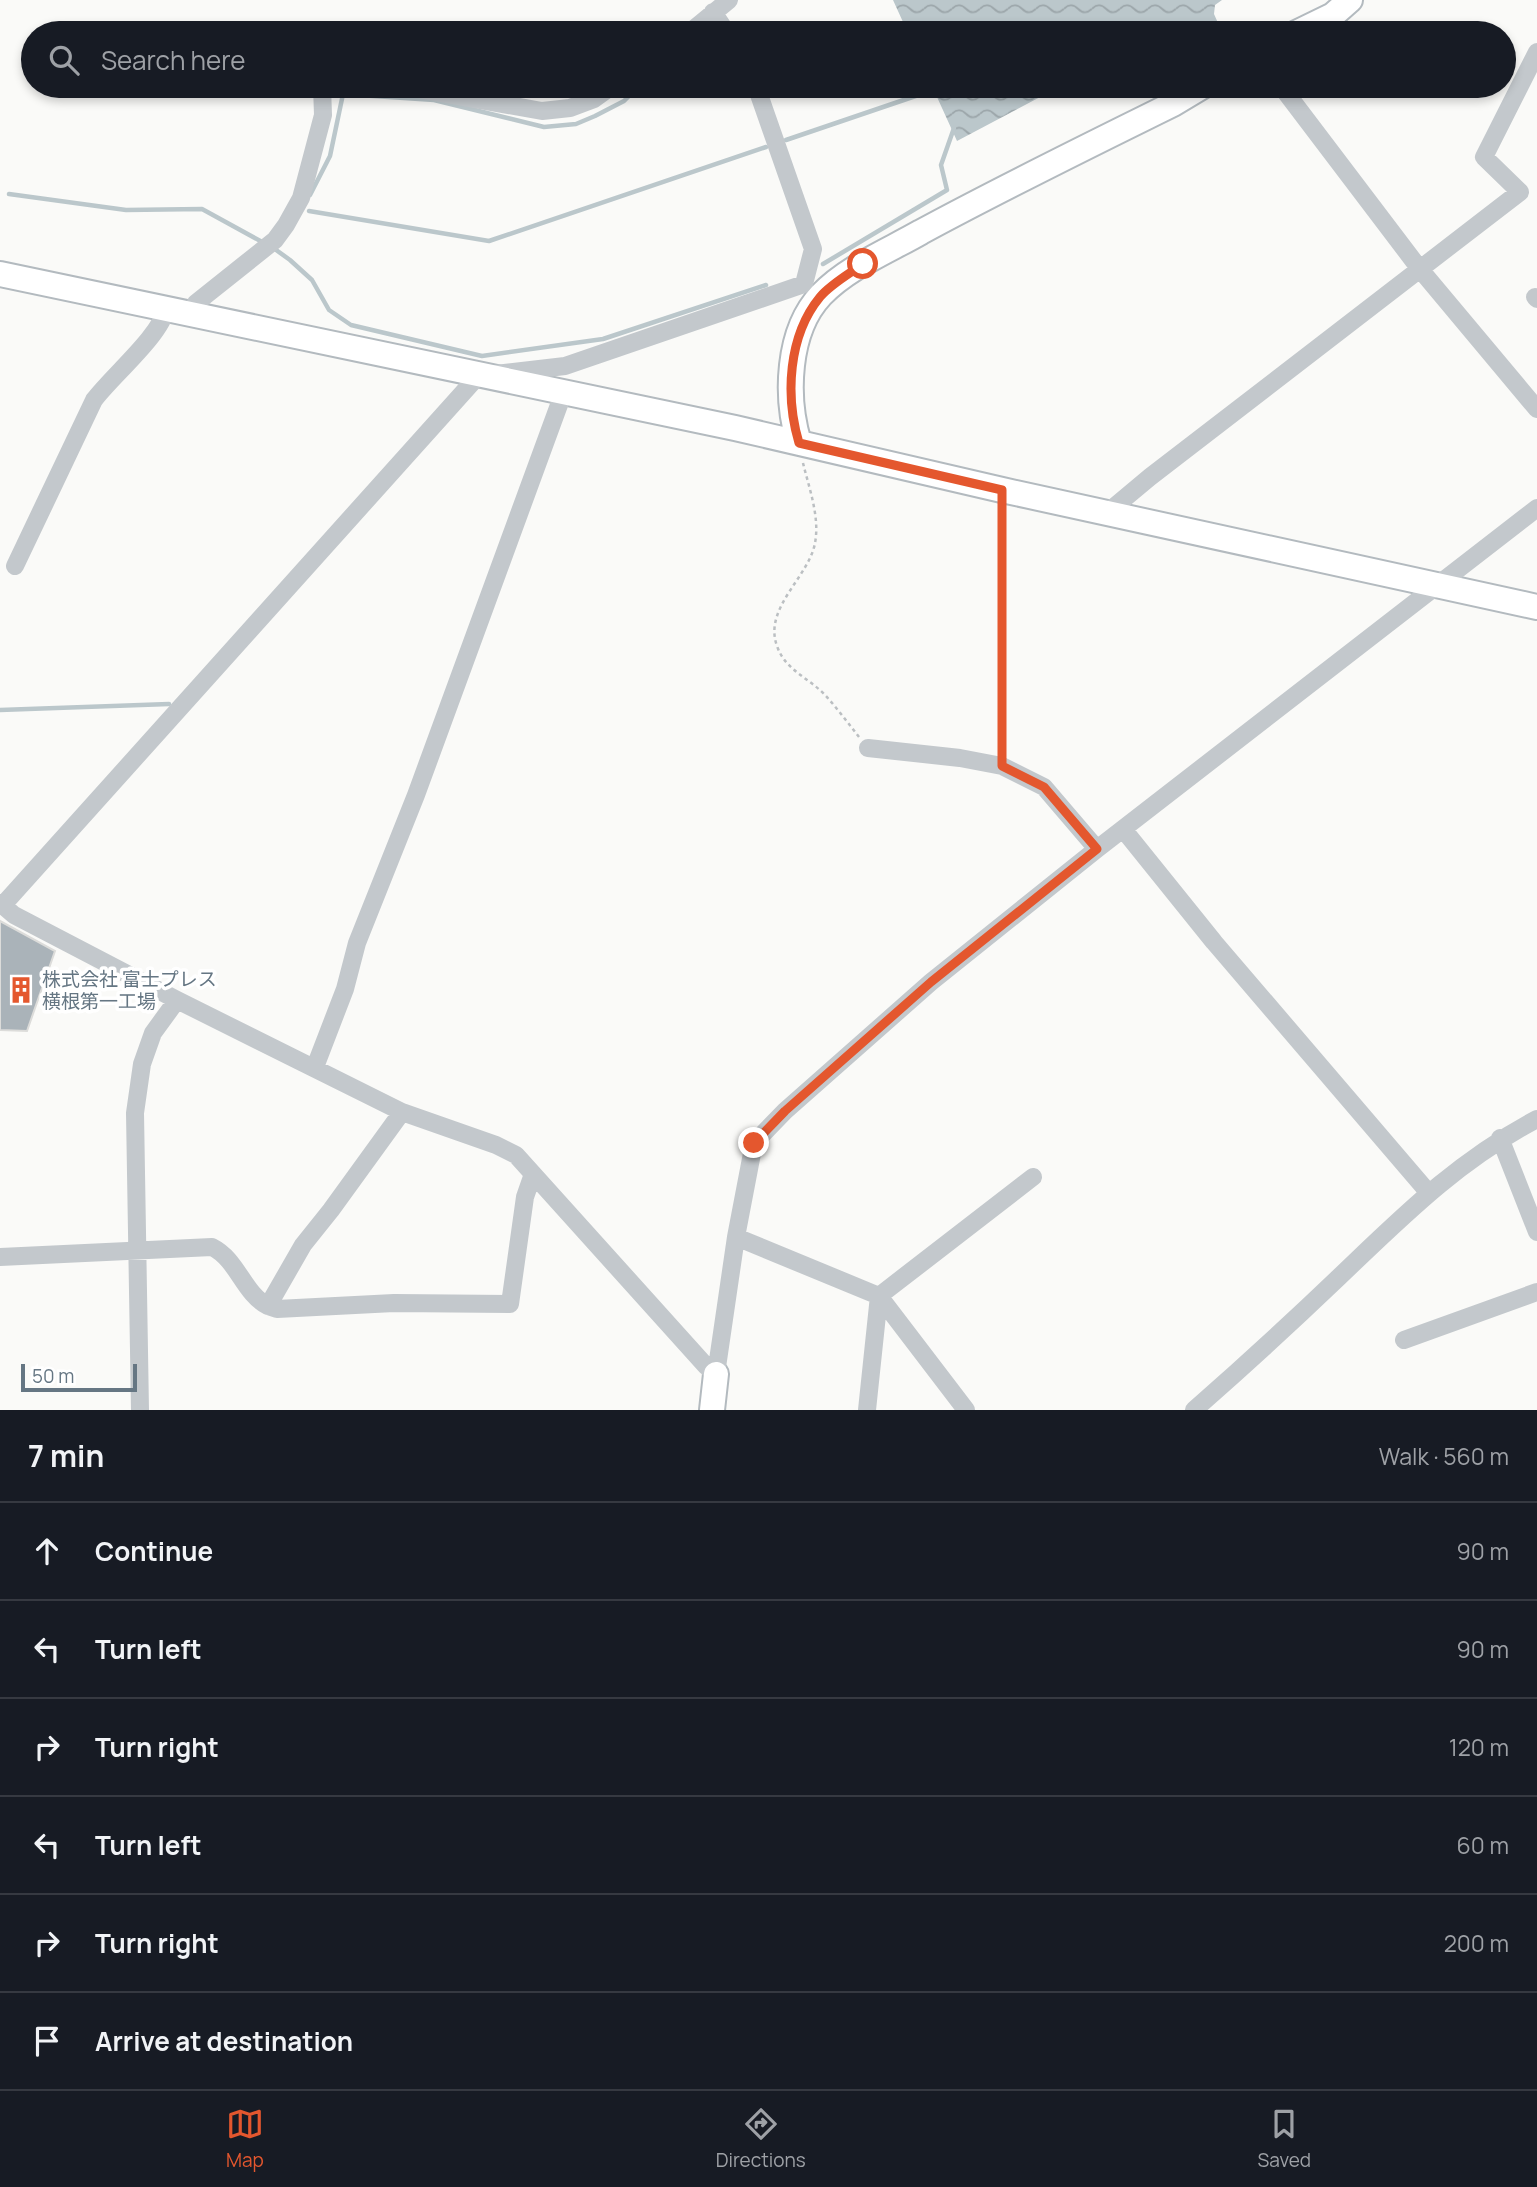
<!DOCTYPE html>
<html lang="en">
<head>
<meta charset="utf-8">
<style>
	:root { --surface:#171b24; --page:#20242c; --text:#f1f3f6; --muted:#9ea1a6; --line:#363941; --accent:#e4572e }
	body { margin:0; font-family:Manrope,"Noto Sans JP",sans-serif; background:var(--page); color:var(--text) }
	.scale { position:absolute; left:21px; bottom:18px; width:116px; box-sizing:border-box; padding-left:7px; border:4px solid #657683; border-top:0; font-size:19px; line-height:24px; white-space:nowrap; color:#657683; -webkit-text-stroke:5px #fff; paint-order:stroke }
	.stop { position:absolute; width:21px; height:21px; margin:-16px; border:5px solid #e4572e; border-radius:50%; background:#fff }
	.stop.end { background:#e4572e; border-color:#fff; box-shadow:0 2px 7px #0008 }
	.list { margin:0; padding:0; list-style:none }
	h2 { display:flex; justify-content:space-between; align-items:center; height:91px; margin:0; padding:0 28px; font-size:30px }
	h2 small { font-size:23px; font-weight:400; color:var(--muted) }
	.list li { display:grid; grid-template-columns:46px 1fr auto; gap:21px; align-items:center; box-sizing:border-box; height:98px; padding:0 28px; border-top:2px solid var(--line) }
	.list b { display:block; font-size:26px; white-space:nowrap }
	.list em { font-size:23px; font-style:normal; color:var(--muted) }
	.icon { flex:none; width:38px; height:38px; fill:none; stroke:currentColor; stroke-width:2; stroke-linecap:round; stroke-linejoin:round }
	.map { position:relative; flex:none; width:1537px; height:1410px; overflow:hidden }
	.search { position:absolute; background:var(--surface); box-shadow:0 4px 10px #0003; left:21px; right:21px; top:21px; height:77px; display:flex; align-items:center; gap:18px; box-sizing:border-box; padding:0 24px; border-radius:38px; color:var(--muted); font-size:26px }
	.sheet { height:679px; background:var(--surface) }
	nav { display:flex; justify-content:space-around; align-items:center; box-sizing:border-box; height:98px; border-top:2px solid var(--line); background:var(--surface); font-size:19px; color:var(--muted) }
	nav a { display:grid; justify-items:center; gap:4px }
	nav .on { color:var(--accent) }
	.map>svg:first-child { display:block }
	.water { fill:url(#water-waves) }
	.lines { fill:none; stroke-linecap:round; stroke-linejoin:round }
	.stream { stroke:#bbc7cb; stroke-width:4.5 }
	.building { fill:#aab3b9; stroke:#dcdcda; stroke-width:2 }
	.secondary-casing { stroke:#b3babf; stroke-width:28 }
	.path { stroke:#bbbfc2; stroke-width:2.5; stroke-dasharray:3.5 3.5; stroke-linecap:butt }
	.street { stroke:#c3c8cc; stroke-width:18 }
	.secondary { stroke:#fff; stroke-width:24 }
	.route { stroke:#e4572e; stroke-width:9 }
	.labels { text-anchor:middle; stroke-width:7; stroke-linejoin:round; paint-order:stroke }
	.poi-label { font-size:19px; fill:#657683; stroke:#fff; text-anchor:start }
</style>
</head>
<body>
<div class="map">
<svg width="1537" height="1410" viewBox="0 0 1537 1410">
	<defs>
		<pattern id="water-waves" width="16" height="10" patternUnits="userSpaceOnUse" patternTransform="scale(1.75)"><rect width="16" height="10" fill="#bbc7cb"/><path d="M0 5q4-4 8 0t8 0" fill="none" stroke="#9ca6aa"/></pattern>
	</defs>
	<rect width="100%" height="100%" fill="#fafaf8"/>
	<!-- water -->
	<path class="water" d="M893,0H1222L1215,5L1214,14L1218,23L1204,33H908Z
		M932,86H1061L957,141Z"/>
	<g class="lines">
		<!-- stream -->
		<path class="stream" d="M786,140L945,86
			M9,194L126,210L202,209L264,243
			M310,195L330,156L343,94L434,100L544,127L576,124L595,116L624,101L639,86
			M309,211L489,241L766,147
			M272,247L290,260L312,280L329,310L351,325L482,356L603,339L766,285
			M823,264L947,190L941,165L954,128
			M0,710L169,704"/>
	</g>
	<!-- building -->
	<path class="building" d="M0,921L55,951L27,1031L0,1030Z"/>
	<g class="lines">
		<defs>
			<path id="secondary" d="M1296,33L1333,15L1350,0
				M0,274L735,428L1002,490L1537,607
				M799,443C785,397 787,331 821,295C848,267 888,251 921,232C1004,187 1088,146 1173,104L1203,86
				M712,1410L716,1374"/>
		</defs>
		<!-- secondary casing -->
		<use href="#secondary" class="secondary-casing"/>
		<!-- path -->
		<path class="path" d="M803,463C809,488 820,517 815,543C809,577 763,608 777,646C785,670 809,678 825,695C837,708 848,723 859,737
			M1002,510V748"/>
		<!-- street -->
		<path class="street" d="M713,12L727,33
			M689,33L729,0
			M401,86L542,111L570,108L594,99L612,86
			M756,86L813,249L804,284
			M1281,86L1419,268L1537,409
			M1535,297L1537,299
			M191,315L196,303L275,240L286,225L301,198L323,115L322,86
			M1107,513L1150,477L1520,192L1484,157L1537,52
			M15,566L94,400C112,376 161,335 166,309
			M868,748L960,758L1002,766L1044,787L1097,849
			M1123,829L1214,942L1428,1192
			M0,903L14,915L177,1000L402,1112L496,1145L516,1155L706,1366L716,1374L736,1237L754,1143L785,1111L931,982L1097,849L1537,508
			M3,905L478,376L565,366L804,284
			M315,1067L345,989L357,943L416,795L563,394
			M1500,1138L1537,1232
			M736,1237L879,1296L966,1410
			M0,1257L212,1247C238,1260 243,1293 268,1306L303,1245L331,1210L402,1112
			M268,1306L277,1309L394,1303L510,1304L525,1197L533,1174
			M1404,1340L1537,1292
			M140,1410L135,1113L142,1064L153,1033L177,1000
			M867,1410L879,1296L1033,1177
			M1194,1410C1243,1367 1290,1324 1337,1279C1401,1218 1457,1161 1537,1119"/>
		<!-- secondary -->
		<use href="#secondary" class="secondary"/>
	</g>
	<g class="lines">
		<!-- route -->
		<path class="route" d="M754,1143L785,1111L931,982L1097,849L1044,787L1002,766V490L799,443C785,396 788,336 820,297C831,284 849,274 863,264"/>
	</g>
	<!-- icons -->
	<defs>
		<symbol id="building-bare" viewBox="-9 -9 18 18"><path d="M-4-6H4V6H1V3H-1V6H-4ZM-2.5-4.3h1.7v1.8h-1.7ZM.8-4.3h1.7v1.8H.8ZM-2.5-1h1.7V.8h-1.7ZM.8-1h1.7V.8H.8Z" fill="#e4572e" stroke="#fff" stroke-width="2.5" paint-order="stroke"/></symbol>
	</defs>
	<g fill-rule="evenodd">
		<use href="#building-bare" x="2" y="971" width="38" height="38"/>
	</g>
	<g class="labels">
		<!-- poi labels -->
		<g class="poi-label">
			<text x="42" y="986">株式会社 富士プレス<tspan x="42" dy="22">横根第一工場</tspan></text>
		</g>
	</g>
</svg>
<div class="scale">50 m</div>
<div class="stop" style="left:863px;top:264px"></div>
<div class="stop end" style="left:754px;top:1143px"></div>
<div class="search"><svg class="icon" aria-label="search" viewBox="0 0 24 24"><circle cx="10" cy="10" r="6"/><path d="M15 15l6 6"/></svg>Search here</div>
</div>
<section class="sheet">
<h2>7 min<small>Walk · 560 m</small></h2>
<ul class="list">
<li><svg class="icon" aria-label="ahead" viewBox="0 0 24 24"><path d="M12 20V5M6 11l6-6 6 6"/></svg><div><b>Continue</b></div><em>90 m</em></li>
<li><svg class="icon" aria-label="left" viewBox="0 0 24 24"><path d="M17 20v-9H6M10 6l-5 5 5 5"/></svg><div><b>Turn left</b></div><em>90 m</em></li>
<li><svg class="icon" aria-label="right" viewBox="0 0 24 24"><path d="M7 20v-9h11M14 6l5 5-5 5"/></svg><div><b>Turn right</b></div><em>120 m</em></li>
<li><svg class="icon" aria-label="left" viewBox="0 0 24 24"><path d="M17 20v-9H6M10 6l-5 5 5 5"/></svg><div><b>Turn left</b></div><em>60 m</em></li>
<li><svg class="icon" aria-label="right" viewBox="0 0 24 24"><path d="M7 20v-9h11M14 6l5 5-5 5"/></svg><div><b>Turn right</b></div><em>200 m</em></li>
<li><svg class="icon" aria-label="arrive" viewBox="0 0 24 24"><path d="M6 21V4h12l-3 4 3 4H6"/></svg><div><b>Arrive at destination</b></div></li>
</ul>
</section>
<nav>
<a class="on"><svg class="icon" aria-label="map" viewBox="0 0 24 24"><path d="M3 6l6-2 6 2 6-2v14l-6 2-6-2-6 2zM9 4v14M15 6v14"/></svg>Map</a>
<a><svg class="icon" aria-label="directions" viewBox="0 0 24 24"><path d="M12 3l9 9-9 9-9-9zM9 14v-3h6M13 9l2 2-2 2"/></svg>Directions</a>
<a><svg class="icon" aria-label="saved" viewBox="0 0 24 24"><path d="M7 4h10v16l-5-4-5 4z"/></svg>Saved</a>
</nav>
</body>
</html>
